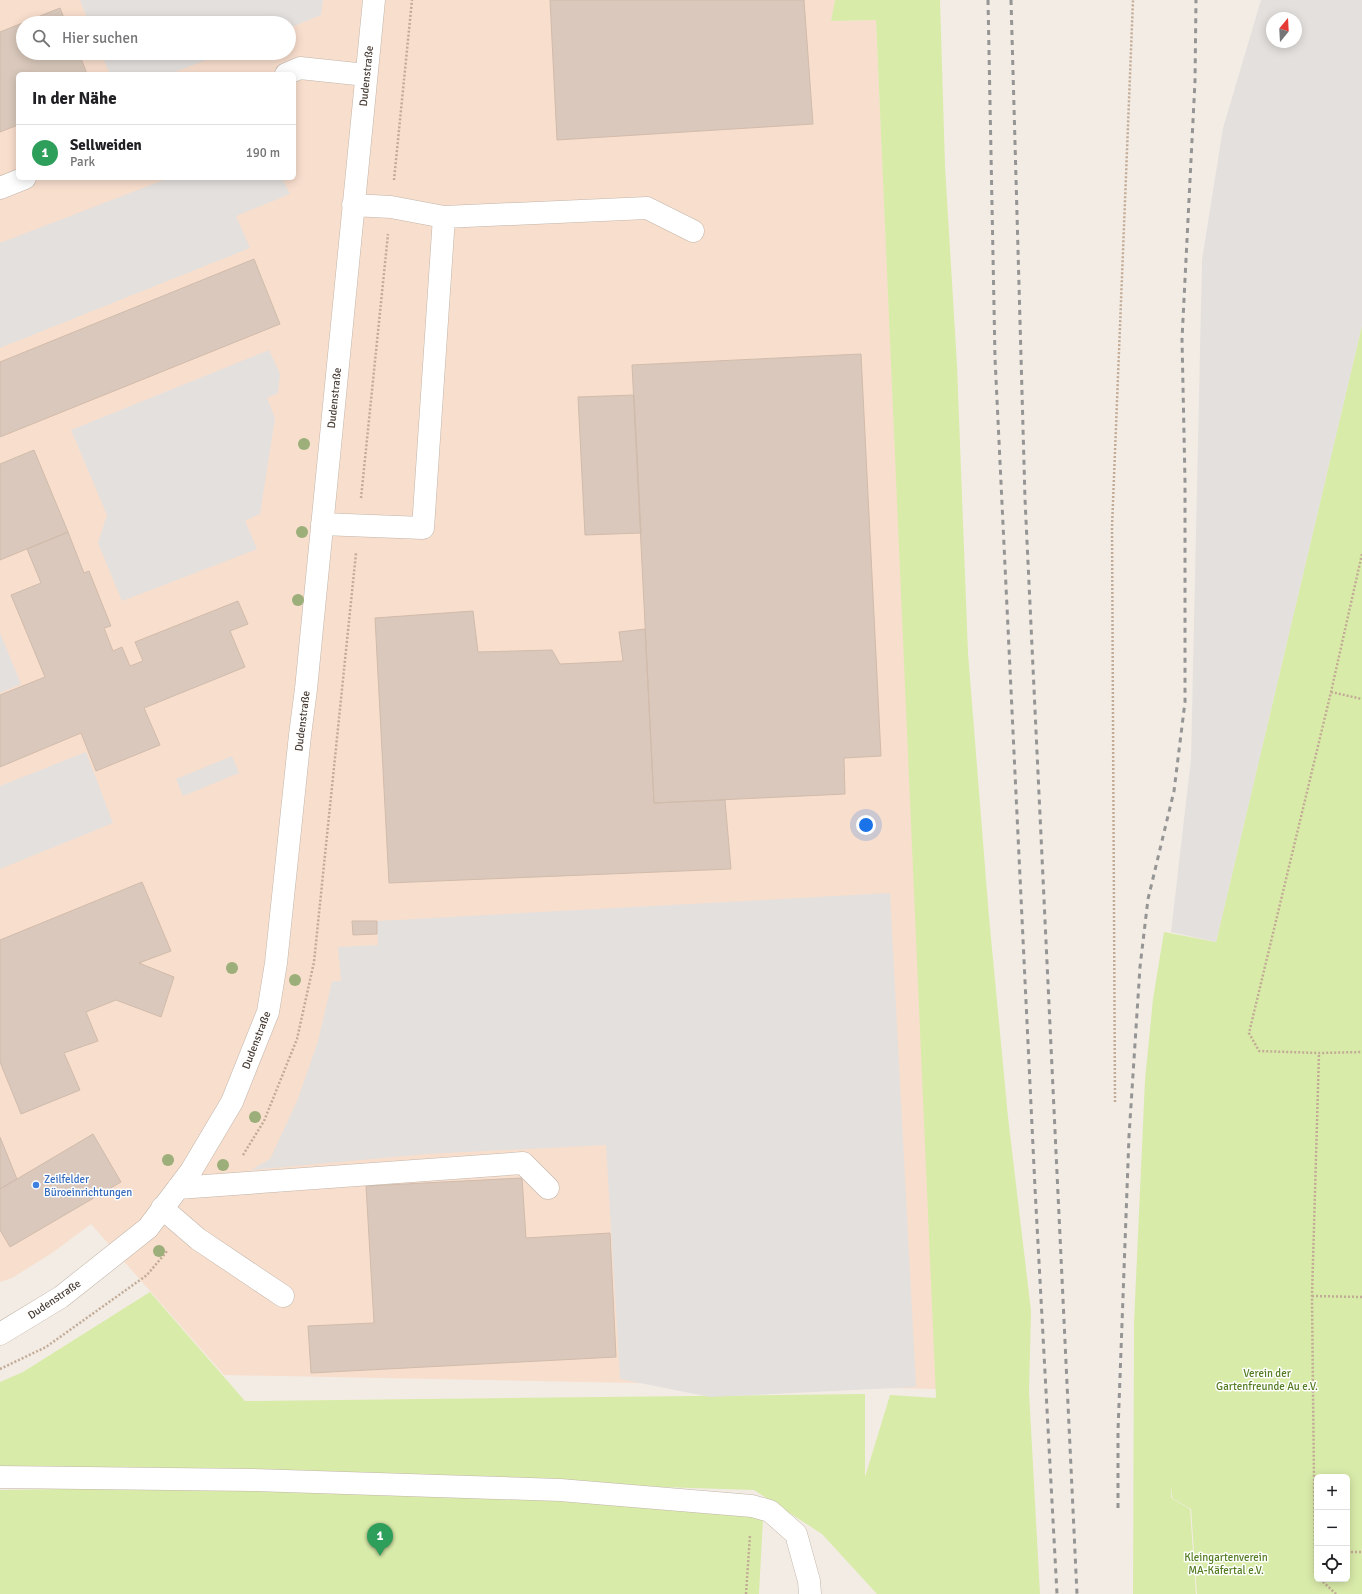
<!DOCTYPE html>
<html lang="de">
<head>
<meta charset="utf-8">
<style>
	:root { --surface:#fff; --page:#f6f6f6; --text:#202124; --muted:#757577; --line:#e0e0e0; --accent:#1a73e8 }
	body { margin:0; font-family:Signika,sans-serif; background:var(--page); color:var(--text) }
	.controls { position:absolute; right:12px; bottom:12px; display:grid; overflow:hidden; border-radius:6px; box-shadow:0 2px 10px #0003 }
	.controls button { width:36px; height:36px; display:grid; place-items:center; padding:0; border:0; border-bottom:1px solid var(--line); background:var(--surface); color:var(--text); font:20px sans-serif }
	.compass { position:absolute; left:1266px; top:12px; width:36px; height:36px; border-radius:50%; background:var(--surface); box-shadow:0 2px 10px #0003; rotate:18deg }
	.you { position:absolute; left:866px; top:825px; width:14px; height:14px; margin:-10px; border:3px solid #fff; border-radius:50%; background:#1a73e8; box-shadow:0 0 0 6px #1a73e833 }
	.badge { display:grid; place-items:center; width:26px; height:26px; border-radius:50%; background:var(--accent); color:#fff; font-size:13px; font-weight:700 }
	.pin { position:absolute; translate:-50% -33px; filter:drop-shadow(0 1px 2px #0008) }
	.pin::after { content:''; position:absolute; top:21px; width:14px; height:12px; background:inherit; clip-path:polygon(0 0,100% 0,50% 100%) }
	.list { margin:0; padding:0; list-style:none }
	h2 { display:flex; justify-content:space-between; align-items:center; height:52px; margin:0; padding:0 16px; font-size:17px }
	h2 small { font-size:13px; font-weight:400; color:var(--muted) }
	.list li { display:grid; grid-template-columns:26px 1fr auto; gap:12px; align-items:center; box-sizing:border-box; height:56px; padding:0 16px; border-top:1px solid var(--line) }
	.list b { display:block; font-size:15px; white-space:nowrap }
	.list p { margin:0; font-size:13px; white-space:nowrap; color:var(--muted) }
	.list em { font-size:13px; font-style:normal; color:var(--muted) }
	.icon { flex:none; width:22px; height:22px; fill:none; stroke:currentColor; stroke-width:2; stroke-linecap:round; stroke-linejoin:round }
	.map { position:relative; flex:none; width:1362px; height:1594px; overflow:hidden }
	.search { position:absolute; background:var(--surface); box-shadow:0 2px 10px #0003; left:16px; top:16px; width:280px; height:44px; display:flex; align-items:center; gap:10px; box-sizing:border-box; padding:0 14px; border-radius:22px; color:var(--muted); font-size:15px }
	.panel { position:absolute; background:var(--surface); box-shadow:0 2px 10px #0003; left:16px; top:72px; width:280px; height:108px; border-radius:6px }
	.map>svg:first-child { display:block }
	.commercial { fill:#f8decd; fill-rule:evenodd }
	.green { fill:#d9eba9; fill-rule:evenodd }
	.parking { fill:#e4e0dd; fill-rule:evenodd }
	.building { fill:#d9c8bb; stroke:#d1bbab }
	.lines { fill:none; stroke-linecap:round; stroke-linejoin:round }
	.minor-casing { stroke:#c2b5a9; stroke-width:23 }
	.path { stroke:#c2ab96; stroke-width:2.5; stroke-dasharray:2 2; stroke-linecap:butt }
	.minor { stroke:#fff; stroke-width:22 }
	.rail { stroke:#959595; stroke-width:3; stroke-dasharray:5 5; stroke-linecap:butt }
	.tree { fill:#9cae79 }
	.shop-dot { fill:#3f7fe0; stroke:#fff; stroke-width:1.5 }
	.labels { text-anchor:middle; stroke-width:3; stroke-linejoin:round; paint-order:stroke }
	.street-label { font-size:11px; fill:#463b33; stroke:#fff }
	.shop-label { font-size:11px; fill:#366cbe; stroke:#fff; text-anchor:start }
	.park-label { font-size:11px; fill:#547c22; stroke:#fff }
</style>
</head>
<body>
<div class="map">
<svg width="1362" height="1594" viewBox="0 0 1362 1594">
	<rect width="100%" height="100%" fill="#f3ece4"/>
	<!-- commercial -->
	<path class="commercial" d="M0,0H835L831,21L876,20L937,1389L224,1375L91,1224L52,1253L12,1278L0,1282ZM23,23H289V53H23ZM18,74H294V178H18Z"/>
	<!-- green -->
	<path class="green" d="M835,0H940L945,166L957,365L968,653L989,917L1008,1117L1031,1311L1029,1392L1040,1594H877L822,1534L754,1490L11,1466L0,1467V1382L23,1372L150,1292L245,1401L865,1394V1477L890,1395L936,1398L876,20L831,21Z
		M1362,325V1594H1197L1191,1509L1172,1498L1171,1486V1498L1190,1509L1196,1594H1133L1134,1323L1145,1080L1153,999L1164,932L1216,942ZM1317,1477H1347V1579H1317Z
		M183,1487L564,1499L763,1518L759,1594H0V1490Z"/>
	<!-- parking -->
	<path class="parking" d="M80,0H323L321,15L289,28V23H89Z
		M1261,0H1362V325L1216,942L1171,932L1191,759L1202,260L1223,128ZM1272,18H1296V42H1272Z
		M101,53H224L170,74H110Z
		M169,178H282L290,194L236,216L250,248L0,348V243Z
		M269,350L280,374L278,393L267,398L275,418L260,514L245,521L257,549L122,601L98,543L107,515L71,430Z
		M0,633L21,684L0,693Z
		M86,752L113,823L0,869V786Z
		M232,756L239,773L183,796L176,779Z
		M890,893L916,1387L710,1397L620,1379L606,1145L427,1154L251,1170L270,1159L298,1099L318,1041L332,981H341L338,947L378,945L377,921Z"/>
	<!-- building -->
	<path class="building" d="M550,0H804L813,124L557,140Z
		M60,8L66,23H23V53H79L87,74H18V125L0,132V32Z
		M254,259L280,324L0,437V362Z
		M861,354L881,756L844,758L845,794L654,803L632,365Z
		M634,395L641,533L585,535L578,397Z
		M34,450L68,532L0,560V464Z
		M68,532L84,573L89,571L111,626L104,628L113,651L122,647L130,666L143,661L135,642L238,601L248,624L230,631L245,667L144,708L160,745L96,771L81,733L0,767V695L45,677L11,595L41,583L27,549Z
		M473,611L478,652L552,650L560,664L623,661L619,632L645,629L654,803L725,800L731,869L389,883L375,618Z
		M142,882L171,951L139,963L174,977L161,1017L116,1000L86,1012L98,1041L64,1053L80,1090L21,1114L0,1062V940Z
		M352,921H377V934L353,935Z
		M93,1134L121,1182L10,1247L0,1230V1189Z
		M0,1137L17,1179L0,1189Z
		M522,1178L526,1238L610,1233L616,1357L311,1373L308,1326L374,1323L366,1186Z"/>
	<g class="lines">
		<defs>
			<path id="minor" d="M286,74L300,68L366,75
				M0,188L25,178
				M444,217L647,208L693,231
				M322,524L423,528L444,217L391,207L353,205
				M178,1188L523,1163L548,1188
				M162,1208L198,1239L283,1296
				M0,1334L61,1297L148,1228L191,1171L232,1102L268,1012L276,963L300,735L306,689L374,0
				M0,1477L253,1480L560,1490L752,1506L770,1511L796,1534L809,1581L810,1594"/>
		</defs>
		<!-- minor casing -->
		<use href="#minor" class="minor-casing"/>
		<!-- path -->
		<path class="path" d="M394,180L412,0
			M361,498L388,234
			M1362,554L1331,692L1249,1033L1259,1051L1319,1053L1362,1052
			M1331,692L1362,699
			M1115,1102L1112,527L1133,0
			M243,1155L264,1121L297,1039L314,962L356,553
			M1312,1296L1362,1297
			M0,1369L46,1347L147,1275L168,1250
			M1347,1552H1362
			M1317,1576L1315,1574L1312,1296L1319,1053
			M1320,1579L1336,1594
			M746,1594L750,1535"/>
		<!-- minor -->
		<use href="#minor" class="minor"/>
		<!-- rail -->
		<path class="rail" d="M988,0L995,358L1035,1188L1057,1594
			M1011,0L1025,499L1077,1594
			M1118,1508V1431L1129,1136L1140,967L1148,899L1174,791L1185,702V481L1182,339L1195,81L1196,0"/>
	</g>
	<!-- trees -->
	<g class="tree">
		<circle cx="304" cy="444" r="6"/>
		<circle cx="302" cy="532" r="6"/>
		<circle cx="298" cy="600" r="6"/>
		<circle cx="232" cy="968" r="6"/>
		<circle cx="295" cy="980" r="6"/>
		<circle cx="255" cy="1117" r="6"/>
		<circle cx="168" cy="1160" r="6"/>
		<circle cx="223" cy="1165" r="6"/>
		<circle cx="159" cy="1251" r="6"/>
	</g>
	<!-- markers -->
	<circle class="shop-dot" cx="36" cy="1185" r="4"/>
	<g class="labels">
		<!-- street labels -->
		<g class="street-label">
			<text transform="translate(366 76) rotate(-84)" y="4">Dudenstraße</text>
			<text transform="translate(334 398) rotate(-84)" y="4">Dudenstraße</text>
			<text transform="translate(302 721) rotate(-83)" y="4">Dudenstraße</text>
			<text transform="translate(256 1040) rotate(-69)" y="4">Dudenstraße</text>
			<text transform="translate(54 1299) rotate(-34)" y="4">Dudenstraße</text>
		</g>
		<!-- shop labels -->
		<g class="shop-label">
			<text x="44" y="1183">Zeilfelder<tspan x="44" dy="13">Büroeinrichtungen</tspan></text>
		</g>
		<!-- park labels -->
		<g class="park-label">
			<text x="1267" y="1377">Verein der<tspan x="1267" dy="13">Gartenfreunde Au e.V.</tspan></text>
			<text x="1226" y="1561">Kleingartenverein<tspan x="1226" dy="13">MA-Käfertal e.V.</tspan></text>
		</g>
	</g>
</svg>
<div class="controls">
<button>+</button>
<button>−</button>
<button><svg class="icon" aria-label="locate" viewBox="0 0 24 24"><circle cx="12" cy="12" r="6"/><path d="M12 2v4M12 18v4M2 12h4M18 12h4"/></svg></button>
</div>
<svg class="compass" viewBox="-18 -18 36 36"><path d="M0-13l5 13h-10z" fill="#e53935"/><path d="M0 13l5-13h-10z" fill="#757577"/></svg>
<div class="you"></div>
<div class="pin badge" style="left:380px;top:1556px;background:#2e9e5b">1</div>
<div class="search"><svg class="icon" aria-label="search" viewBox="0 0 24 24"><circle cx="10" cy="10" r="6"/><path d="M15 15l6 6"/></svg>Hier suchen</div>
<section class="panel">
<h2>In der Nähe<small></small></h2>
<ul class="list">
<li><span class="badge" style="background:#2e9e5b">1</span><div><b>Sellweiden</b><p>Park</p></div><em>190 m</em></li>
</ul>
</section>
</div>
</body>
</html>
